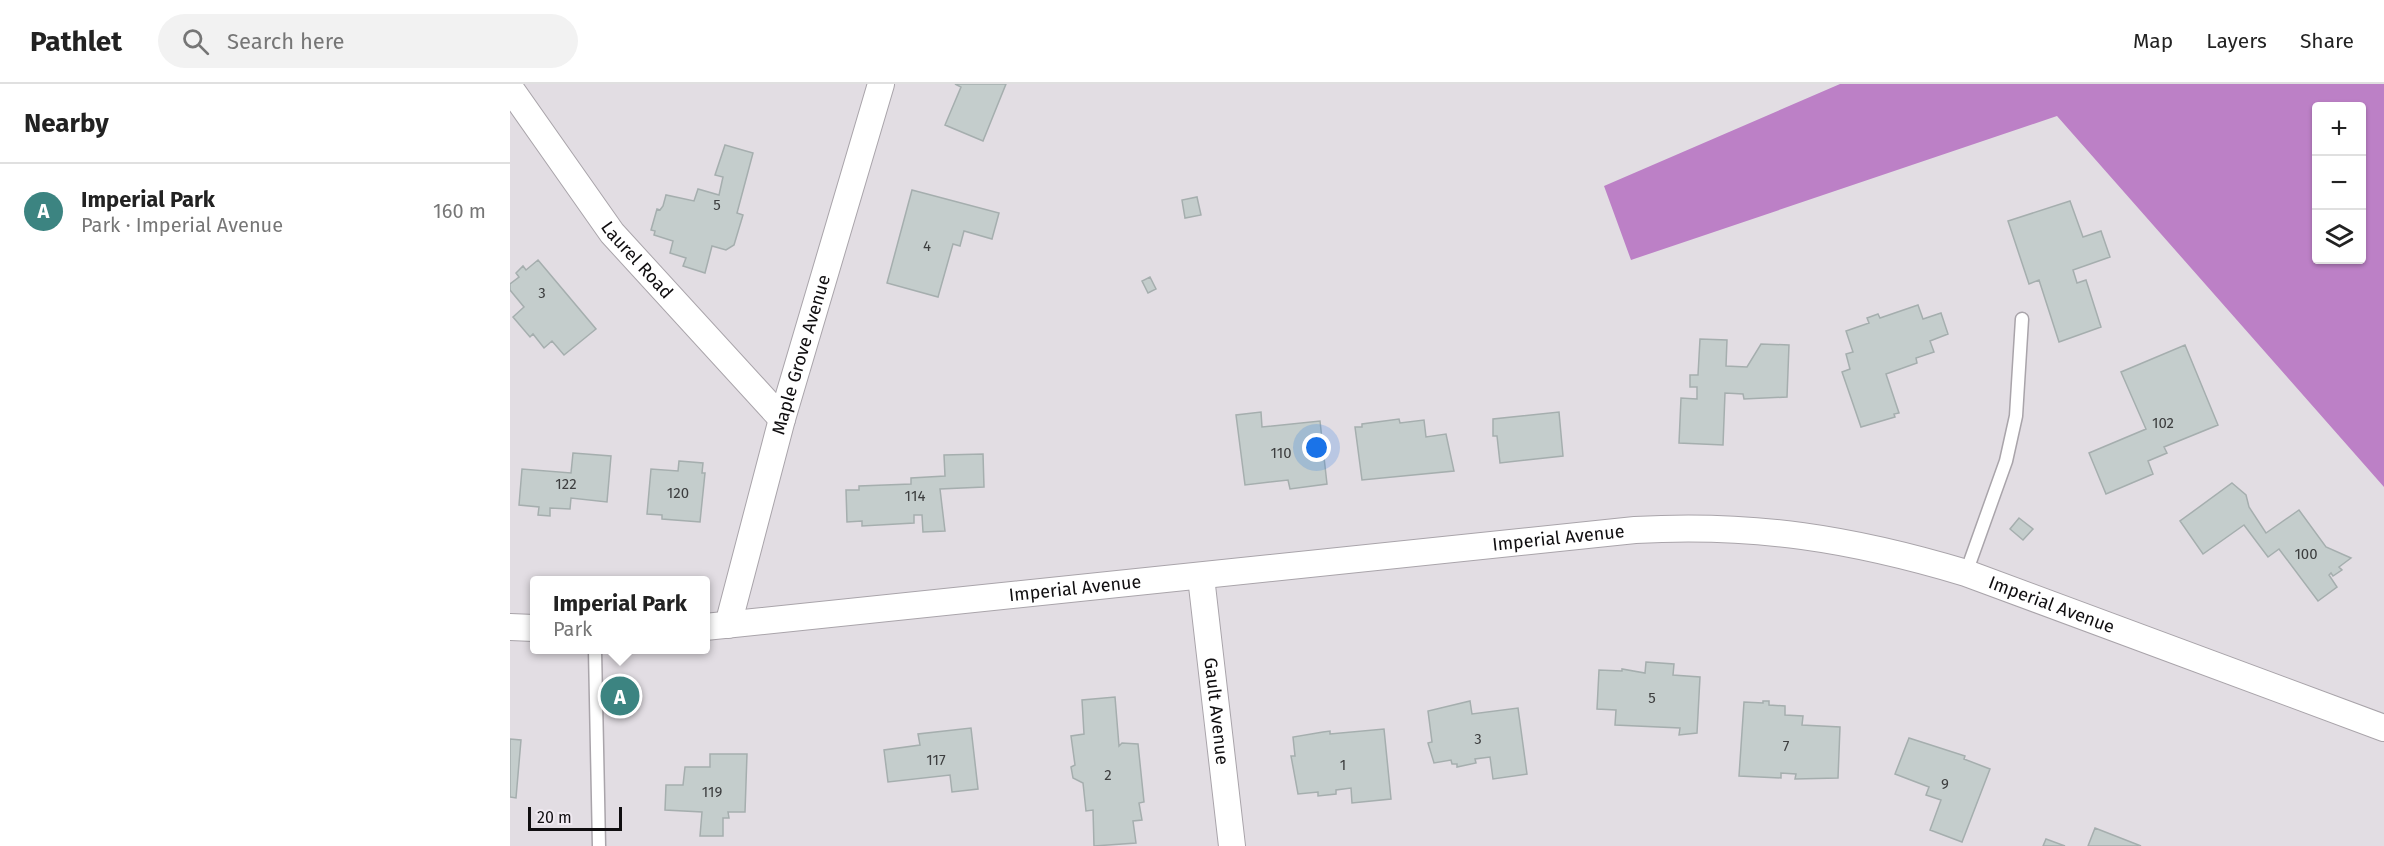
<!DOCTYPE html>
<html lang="en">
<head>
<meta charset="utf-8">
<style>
	:root { --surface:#fff; --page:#f2f2f2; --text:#222; --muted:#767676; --line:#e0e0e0; --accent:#3c8481 }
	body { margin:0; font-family:"Fira Sans",sans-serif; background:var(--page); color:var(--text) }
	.controls { position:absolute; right:18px; top:18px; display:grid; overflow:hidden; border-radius:6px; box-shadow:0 2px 4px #0004 }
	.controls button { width:54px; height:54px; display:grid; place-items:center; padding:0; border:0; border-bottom:2px solid var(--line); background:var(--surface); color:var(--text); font:30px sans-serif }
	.scale { position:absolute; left:18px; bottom:15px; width:94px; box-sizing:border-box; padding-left:6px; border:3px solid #100e10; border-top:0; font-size:16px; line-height:21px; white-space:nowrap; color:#100e10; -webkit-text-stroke:4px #f0eaf1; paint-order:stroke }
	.you { position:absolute; left:807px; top:364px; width:21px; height:21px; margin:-15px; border:4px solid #fff; border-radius:50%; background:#1a73e8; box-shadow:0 0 0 9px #1a73e833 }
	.badge { display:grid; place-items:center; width:39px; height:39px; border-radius:50%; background:var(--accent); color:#fff; font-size:20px; font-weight:700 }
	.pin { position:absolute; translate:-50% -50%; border:3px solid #fff; box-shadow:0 2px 6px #0006 }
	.popup { position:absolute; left:20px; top:492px; width:180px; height:78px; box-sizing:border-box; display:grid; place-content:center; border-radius:6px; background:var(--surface); filter:drop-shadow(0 2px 4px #0005); font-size:20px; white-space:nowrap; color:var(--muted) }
	.popup b { font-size:22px; color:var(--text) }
	.popup::after { content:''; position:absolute; left:50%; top:100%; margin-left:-12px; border:12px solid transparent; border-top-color:var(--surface) }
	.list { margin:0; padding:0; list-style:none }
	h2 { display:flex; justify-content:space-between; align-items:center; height:78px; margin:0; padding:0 24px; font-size:26px }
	h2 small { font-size:20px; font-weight:400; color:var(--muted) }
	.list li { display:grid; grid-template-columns:39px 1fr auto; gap:18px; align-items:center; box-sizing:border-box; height:96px; padding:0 24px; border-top:2px solid var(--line) }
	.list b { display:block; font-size:22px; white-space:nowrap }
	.list p { margin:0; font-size:20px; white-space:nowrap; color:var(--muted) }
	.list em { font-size:20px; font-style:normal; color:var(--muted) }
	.icon { flex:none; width:33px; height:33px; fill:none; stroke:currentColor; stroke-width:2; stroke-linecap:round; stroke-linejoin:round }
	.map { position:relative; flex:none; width:1874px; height:762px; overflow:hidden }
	header { display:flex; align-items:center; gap:36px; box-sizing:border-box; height:84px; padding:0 30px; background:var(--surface); border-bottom:2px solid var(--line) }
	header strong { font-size:28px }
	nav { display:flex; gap:33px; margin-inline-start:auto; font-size:21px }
	.search { width:420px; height:54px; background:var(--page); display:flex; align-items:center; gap:15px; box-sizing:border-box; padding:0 21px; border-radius:33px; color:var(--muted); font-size:22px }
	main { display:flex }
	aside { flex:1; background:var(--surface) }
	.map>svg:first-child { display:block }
	.water { fill:#bc80c6; fill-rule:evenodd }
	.building { fill:#c4cdcc; stroke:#a5aeae; stroke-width:1.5 }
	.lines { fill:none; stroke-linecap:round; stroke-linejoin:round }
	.lane-casing { stroke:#a9a4aa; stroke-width:15 }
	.street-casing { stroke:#a9a4aa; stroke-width:28 }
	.lane { stroke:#fff; stroke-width:12 }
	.street { stroke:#fff; stroke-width:26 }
	.labels { text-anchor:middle; stroke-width:5; stroke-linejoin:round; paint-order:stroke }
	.number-label { font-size:15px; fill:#3d3e3f }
	.street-label { font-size:18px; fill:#100e10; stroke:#f0eaf1 }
</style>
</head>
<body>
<header>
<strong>Pathlet</strong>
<div class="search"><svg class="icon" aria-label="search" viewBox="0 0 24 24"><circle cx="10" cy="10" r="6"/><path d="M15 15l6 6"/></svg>Search here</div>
<nav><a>Map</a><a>Layers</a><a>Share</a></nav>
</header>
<main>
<aside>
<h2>Nearby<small></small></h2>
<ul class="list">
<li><span class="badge">A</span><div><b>Imperial Park</b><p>Park · Imperial Avenue</p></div><em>160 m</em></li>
</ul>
</aside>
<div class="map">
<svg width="1874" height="762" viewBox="0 0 1874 762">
	<rect width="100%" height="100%" fill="#e2dde3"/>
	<!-- water -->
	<path class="water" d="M1330,0H1874V403L1547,32L1121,176L1094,102ZM1806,22H1852V176H1806Z"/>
	<!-- building -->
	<path class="building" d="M445,0H496L473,57L435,41L451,3Z
		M215,61L243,69L227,129L233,131L224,161L216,166L202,162L195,189L173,182L176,174L160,169L163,157L144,151L145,147L141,146L147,125L150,126L153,122L156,111L184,117L188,105L209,111L213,93L205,91Z
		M402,106L489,129L482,155L454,147L450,162L443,160L428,213L377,199Z
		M687,113L691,131L675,134L672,116Z
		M1560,117L1573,153L1591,147L1600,173L1563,186L1567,199L1576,196L1591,243L1549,258L1529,196L1519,200L1498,137Z
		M28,176L86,245L54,271L42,257L34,264L23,250L20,253L3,233L14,223L0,206V200L9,193L6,189L13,182L16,186Z
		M640,193L646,205L638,209L632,197Z
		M1408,221L1413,235L1431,229L1438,250L1420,257L1424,268L1406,274L1407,279L1376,290L1389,329L1384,330L1385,333L1351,343L1332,288L1340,285L1336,270L1343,268L1336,247L1359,239L1357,234L1368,230L1370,234Z
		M1190,255L1217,256L1216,282L1237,283L1251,260L1279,261L1277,313L1234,315L1233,310L1215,309L1213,361L1169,359L1171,314L1187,315V303H1180V291H1188Z
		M1675,261L1708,341L1654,363L1657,369L1638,377L1643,390L1596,410L1579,369L1636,345L1611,288Z
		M751,328L752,343L810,337L817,400L780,405L778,396L735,401L726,331Z
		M1049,328L1053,372L990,379L987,352H983V335Z
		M889,335L890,339L914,336L916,353L936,350L944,387L852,396L845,343H852V340Z
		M63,369L101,372L97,418L61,414L60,425L40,424V432L28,431L29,423L9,421L12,385L61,389Z
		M473,370L474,403L430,405L435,447L413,448L412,431H404V439L352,442V437L337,438L336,406H349V402L401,400V394L435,392L434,371Z
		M169,377L193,379L192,389H195L190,438L152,435V431L137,430L141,385L168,387Z
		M1722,399L1736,411L1739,423L1756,449L1789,426L1816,463L1841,474L1829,483L1832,486L1823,492L1821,489L1819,491L1827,503L1808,517L1769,465L1758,473L1734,441L1693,470L1670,437Z
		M1509,434L1523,445L1513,456L1500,445Z
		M1136,578L1164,580L1163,591L1190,593L1187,649L1169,651L1170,644L1105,641L1106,626L1087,625L1089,586L1112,587V585L1135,589Z
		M605,613L609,662L612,659L628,660L634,718L629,719L632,736L623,737L626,759L584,762L583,726L576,727L573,699L563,694L561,683L565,681L561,652L574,650L572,616Z
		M960,617L962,630L1008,624L1017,690L983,695L980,673L965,675L966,679L947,683V680H942L941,676L924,679L918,659L922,658L918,627Z
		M1253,617H1259V621L1275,622V631L1293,632L1292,641L1330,643L1328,694L1285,695L1286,690L1271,689V694L1229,692L1234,618L1253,619Z
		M461,644L468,705L442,708L440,691L378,698L374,666L410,661L408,650Z
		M874,645L881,715L842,719L841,704L826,706V710L808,712V708L788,710L781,672H785L783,653L813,648L820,647V650Z
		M1399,654L1455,672L1454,675L1480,685L1452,758L1420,746L1431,716L1416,711L1419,703L1385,690Z
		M0,655L11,656L6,714L0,713Z
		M200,670H237L235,728H218L219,734H213V752H190L192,728L155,726L156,701H173L175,683H200Z
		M1585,744L1631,762H1578Z
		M1536,755L1555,762H1533Z"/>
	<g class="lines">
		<defs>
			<path id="lane" d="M1456,489L1496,377L1506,332L1512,235
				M85,566L89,762"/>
			<g id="street">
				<path id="s1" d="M0,4L102,149L272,335"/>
				<path id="s2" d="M691,493L722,762"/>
				<path id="s3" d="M218,541L272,335L371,0"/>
				<path d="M0,543L24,544"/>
				<path id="s4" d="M195,543L1125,446C1244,439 1343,455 1456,489L1874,644"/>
			</g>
		</defs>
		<!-- lane casing -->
		<use href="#lane" class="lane-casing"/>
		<!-- street casing -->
		<use href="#street" class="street-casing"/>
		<!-- lane -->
		<use href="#lane" class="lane"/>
		<!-- street -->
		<use href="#street" class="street"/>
	</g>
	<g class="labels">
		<!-- number labels -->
		<g class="number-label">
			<text x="207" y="126">5</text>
			<text x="417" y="167">4</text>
			<text x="32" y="214">3</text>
			<text x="1653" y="344">102</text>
			<text x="771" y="374">110</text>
			<text x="56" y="405">122</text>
			<text x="168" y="414">120</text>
			<text x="405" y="417">114</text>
			<text x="1796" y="475">100</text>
			<text x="1142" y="619">5</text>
			<text x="968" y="660">3</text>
			<text x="1276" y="667">7</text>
			<text x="426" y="681">117</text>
			<text x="833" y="686">1</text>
			<text x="598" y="696">2</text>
			<text x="1435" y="705">9</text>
			<text x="202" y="713">119</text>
		</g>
		<!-- street labels -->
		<g class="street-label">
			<text dy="6" stroke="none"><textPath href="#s1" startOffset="214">Laurel Road</textPath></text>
			<text dy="6" stroke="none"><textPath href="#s3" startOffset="280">Maple Grove Avenue</textPath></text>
			<text dy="6" stroke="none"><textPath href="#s4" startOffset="858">Imperial Avenue</textPath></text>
			<text dy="6" stroke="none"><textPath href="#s4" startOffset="372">Imperial Avenue</textPath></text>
			<text dy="6" stroke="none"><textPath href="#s4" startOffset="1362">Imperial Avenue</textPath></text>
			<text dy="6" stroke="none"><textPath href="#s2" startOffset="135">Gault Avenue</textPath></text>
		</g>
	</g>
</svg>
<div class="controls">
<button>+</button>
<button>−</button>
<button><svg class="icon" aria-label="layers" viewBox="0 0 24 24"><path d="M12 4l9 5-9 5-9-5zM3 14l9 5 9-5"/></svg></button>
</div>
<div class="scale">20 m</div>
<div class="you"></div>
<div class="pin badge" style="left:110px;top:612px">A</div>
<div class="popup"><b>Imperial Park</b>Park</div>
</div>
</main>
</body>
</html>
